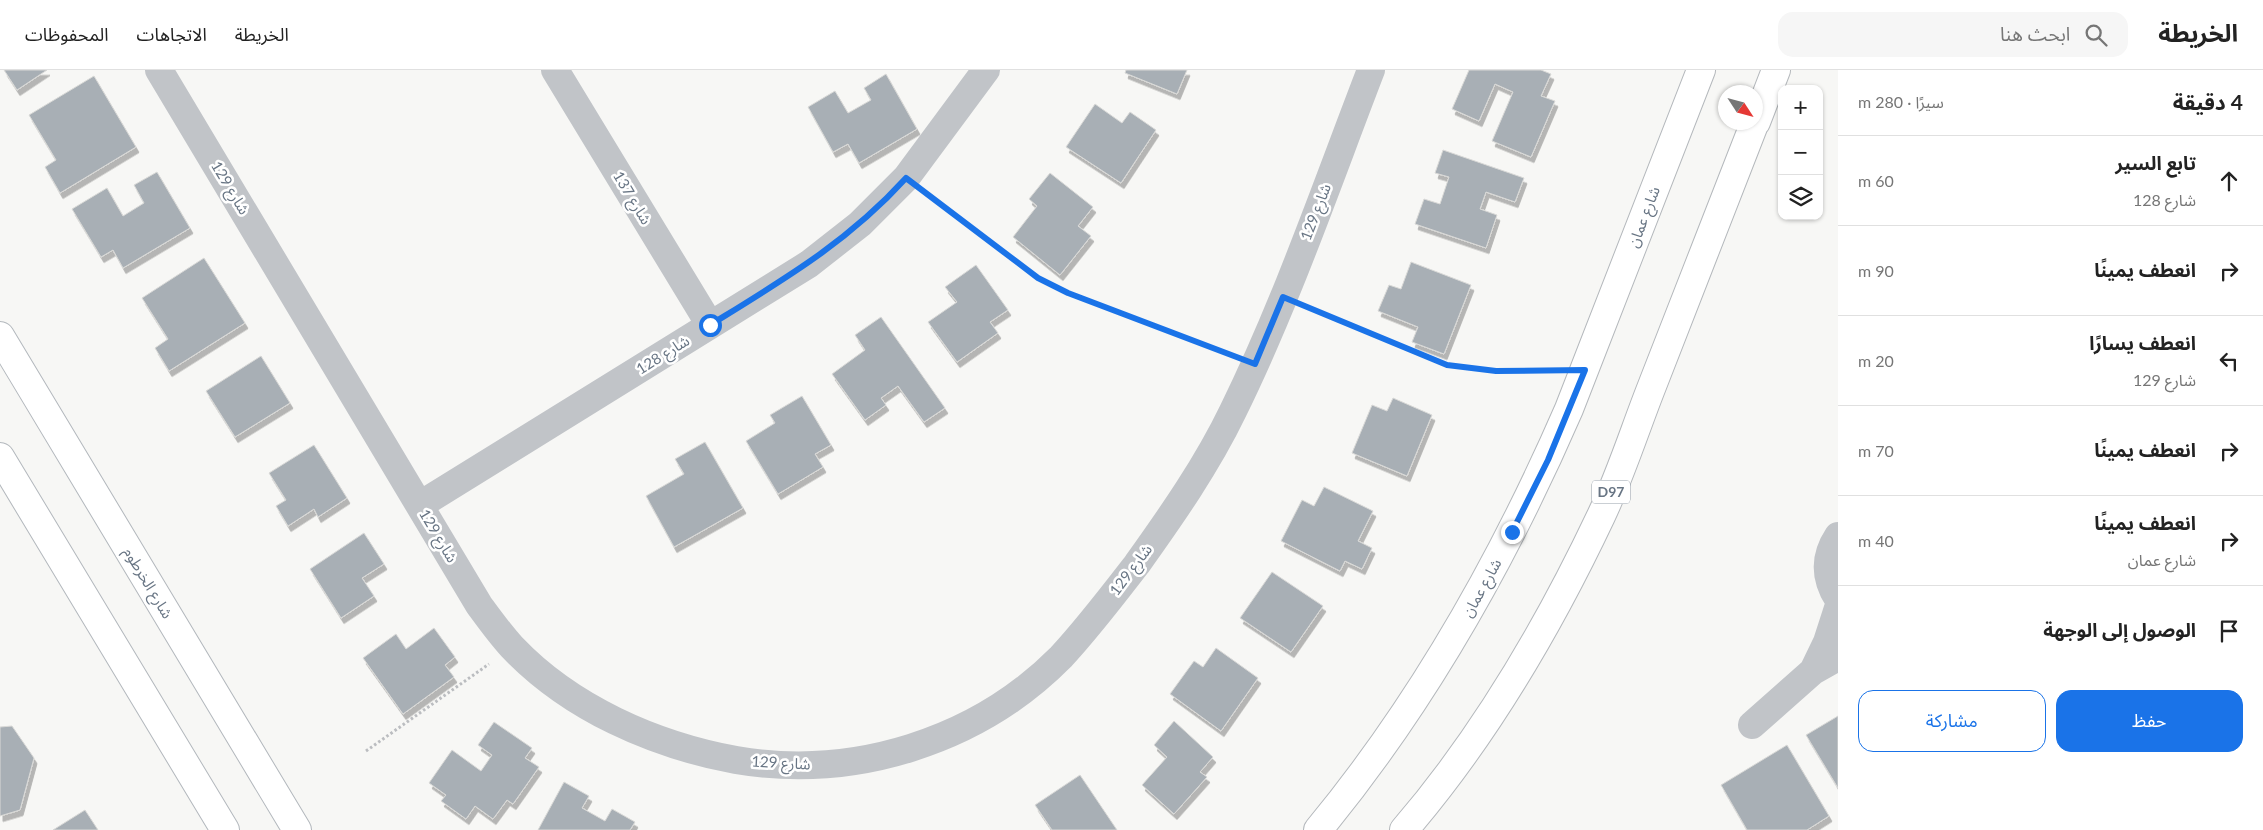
<!DOCTYPE html>
<html lang="ar">
<head>
<meta charset="utf-8">
<style>
	:root { --surface:#fff; --page:#f6f6f6; --text:#222; --muted:#767676; --line:#e0e0e0; --accent:#1a73e8 }
	body { margin:0; font-family:Lato,"Noto Sans Arabic",sans-serif; background:var(--page); color:var(--text); direction:rtl }
	.controls { position:absolute; right:15px; top:15px; display:grid; overflow:hidden; border-radius:10px; box-shadow:0 1px 4px #0004 }
	.controls button { width:45px; height:45px; display:grid; place-items:center; padding:0; border:0; border-bottom:1px solid var(--line); background:var(--surface); color:var(--text); font:25px sans-serif }
	.compass { position:absolute; left:1718px; top:15px; width:45px; height:45px; border-radius:50%; background:var(--surface); box-shadow:0 1px 4px #0004; rotate:126deg }
	.stop { position:absolute; width:15px; height:15px; margin:-11px; border:4px solid #1a73e8; border-radius:50%; background:#fff }
	.stop.end { background:#1a73e8; border-color:#fff; box-shadow:0 1px 5px #0008 }
	.list { margin:0; padding:0; list-style:none }
	h2 { display:flex; justify-content:space-between; align-items:center; height:65px; margin:0; padding:0 20px; font-size:21px }
	h2 small { font-size:16px; font-weight:400; color:var(--muted) }
	.list li { display:grid; grid-template-columns:32px 1fr auto; gap:15px; align-items:center; box-sizing:border-box; height:90px; padding:0 20px; border-top:1px solid var(--line) }
	.list b { display:block; font-size:19px; white-space:nowrap }
	.list p { margin:0; font-size:16px; white-space:nowrap; color:var(--muted) }
	.list em { font-size:16px; font-style:normal; color:var(--muted) }
	.actions { display:flex; gap:10px; padding:15px 20px }
	.actions a { flex:1; padding:11px 0; border:1px solid var(--accent); border-radius:15px; text-align:center; font-size:18px; color:var(--accent) }
	.actions .main { background:var(--accent); color:#fff }
	.icon { flex:none; width:28px; height:28px; fill:none; stroke:currentColor; stroke-width:2; stroke-linecap:round; stroke-linejoin:round }
	.map { position:relative; flex:none; width:1838px; height:760px; overflow:hidden; direction:ltr }
	header { display:flex; align-items:center; gap:30px; box-sizing:border-box; height:70px; padding:0 25px; background:var(--surface); border-bottom:1px solid var(--line) }
	header strong { font-size:24px }
	nav { display:flex; gap:28px; margin-inline-start:auto; font-size:18px }
	.search { width:350px; height:45px; background:var(--page); display:flex; align-items:center; gap:12px; box-sizing:border-box; padding:0 18px; border-radius:15px; color:var(--muted); font-size:19px }
	main { display:flex }
	aside { flex:1; background:var(--surface) }
	.map>svg:first-child { display:block }
	.building { fill:#a8afb5; stroke:#d9d9d7; filter:url(#shadow) }
	.lines { fill:none; stroke-linecap:round; stroke-linejoin:round }
	.secondary-casing { stroke:#b3b8bd; stroke-width:30 }
	.primary-casing { stroke:#b4b8bc; stroke-width:30 }
	.path { stroke:#bbbdc0; stroke-width:3; stroke-dasharray:2.5 2.5; stroke-linecap:butt }
	.street { stroke:#c1c4c8; stroke-width:28 }
	.secondary { stroke:#fff; stroke-width:28 }
	.primary { stroke:#fff; stroke-width:28 }
	.route { stroke:#1a73e8; stroke-width:6 }
	.labels { text-anchor:middle; stroke-width:5; stroke-linejoin:round; paint-order:stroke }
	.shield { fill:#fff; stroke:#959ea9; stroke-width:1 }
	.shield-label { font-size:14px; font-weight:bold; fill:#687584 }
	.street-label { font-size:15px; fill:#687584; stroke:#fff }
</style>
</head>
<body>
<header>
<strong>الخريطة</strong>
<div class="search"><svg class="icon" aria-label="search" viewBox="0 0 24 24"><circle cx="10" cy="10" r="6"/><path d="M15 15l6 6"/></svg>ابحث هنا</div>
<nav><a>الخريطة</a><a>الاتجاهات</a><a>المحفوظات</a></nav>
</header>
<main>
<aside>
<h2>4 دقيقة<small>سيرًا · 280 m</small></h2>
<ul class="list">
<li><svg class="icon" aria-label="ahead" viewBox="0 0 24 24"><path d="M12 20V5M6 11l6-6 6 6"/></svg><div><b>تابع السير</b><p>شارع 128</p></div><em>60 m</em></li>
<li><svg class="icon" aria-label="right" viewBox="0 0 24 24"><path d="M7 20v-9h11M14 6l5 5-5 5"/></svg><div><b>انعطف يمينًا</b></div><em>90 m</em></li>
<li><svg class="icon" aria-label="left" viewBox="0 0 24 24"><path d="M17 20v-9H6M10 6l-5 5 5 5"/></svg><div><b>انعطف يسارًا</b><p>شارع 129</p></div><em>20 m</em></li>
<li><svg class="icon" aria-label="right" viewBox="0 0 24 24"><path d="M7 20v-9h11M14 6l5 5-5 5"/></svg><div><b>انعطف يمينًا</b></div><em>70 m</em></li>
<li><svg class="icon" aria-label="right" viewBox="0 0 24 24"><path d="M7 20v-9h11M14 6l5 5-5 5"/></svg><div><b>انعطف يمينًا</b><p>شارع عمان</p></div><em>40 m</em></li>
<li><svg class="icon" aria-label="arrive" viewBox="0 0 24 24"><path d="M6 21V4h12l-3 4 3 4H6"/></svg><div><b>الوصول إلى الوجهة</b></div></li>
</ul>
<div class="actions"><a class="main">حفظ</a><a>مشاركة</a></div>
</aside>
<div class="map">
<svg width="1838" height="760" viewBox="0 0 1838 760">
	<defs>
		<filter id="shadow"><feDropShadow dx="3" dy="5.5" stdDeviation="0" flood-color="#0004"/></filter>
	</defs>
	<rect width="100%" height="100%" fill="#f7f7f5"/>
	<!-- building -->
	<path class="building" d="M4,0H47L17,20Z
		M1126,0H1187L1177,24L1125,3Z
		M1469,0H1541L1551,4L1541,26L1555,31L1531,87L1492,71L1513,22L1495,14L1479,51L1452,39Z
		M886,4L917,59L859,93L848,74L833,82L808,37L835,21L848,43L871,30L864,18Z
		M94,6L136,77L60,123L45,97L56,90L29,45Z
		M1095,34L1122,53L1130,42L1156,60L1121,113L1066,77Z
		M1443,80L1524,108L1515,132L1486,122L1480,139L1497,145L1486,178L1415,154L1424,129L1440,134L1449,107L1435,103Z
		M157,102L190,158L123,198L113,180L101,187L72,139L107,118L123,146L144,133L134,115Z
		M1050,103L1093,137L1078,156L1091,166L1060,205L1013,167L1037,136L1029,129Z
		M204,188L245,253L169,301L155,278L168,269L142,228Z
		M1411,192L1471,215L1444,284L1412,272L1418,257L1378,241L1389,215L1401,219Z
		M976,195L1008,240L990,252L998,263L957,292L928,252L957,232L945,217Z
		M881,247L945,338L924,352L898,316L881,328L886,335L865,350L832,304L865,280L855,265Z
		M261,286L290,333L235,367L206,321Z
		M802,326L831,375L815,384L823,397L778,424L746,371L775,353L770,345Z
		M1393,328L1432,345L1407,406L1352,383L1372,335L1387,341Z
		M705,372L743,438L674,477L646,426L684,404L675,389Z
		M314,375L347,428L318,447L314,439L288,456L276,436L286,430L269,403Z
		M1324,417L1373,441L1358,471L1372,478L1362,499L1345,491L1340,501L1281,471L1302,430L1314,436Z
		M364,463L384,494L362,508L374,526L341,548L310,499Z
		M1272,502L1323,536L1291,582L1240,548Z
		M434,558L455,587L445,595L454,607L403,644L363,588L396,564L406,579Z
		M1216,578L1258,608L1221,661L1170,624L1194,591L1203,597Z
		M1838,646V718L1806,665Z
		M1174,651L1213,687L1200,702L1207,707L1174,744L1142,715L1167,687L1154,675Z
		M494,652L532,678L525,688L539,697L513,734L507,730L493,749L475,736L466,749L441,731L446,725L429,713L452,680L481,701L492,685L478,675Z
		M12,656L34,688L20,740L0,746V657Z
		M1787,675L1829,746L1807,760H1747L1721,715Z
		M1080,705L1117,760H1052L1035,735Z
		M564,712L589,726L582,738L605,751L612,739L635,752L630,760H538Z
		M85,740L98,760H53Z"/>
	<g class="lines">
		<defs>
			<path id="secondary" d="M0,266L297,760
				M0,387L225,760"/>
			<path id="primary" d="M1756,52L1776,0
				M1318,760C1423,633 1503,491 1569,339L1701,0
				M1404,760C1485,666 1548,558 1601,446C1621,404 1635,359 1652,316C1686,228 1721,140 1755,52"/>
		</defs>
		<!-- secondary casing -->
		<use href="#secondary" class="secondary-casing"/>
		<!-- primary casing -->
		<use href="#primary" class="primary-casing"/>
		<!-- path -->
		<path class="path" d="M928,125L1038,208L1068,223L1229,284
			M1309,238L1447,295L1496,301L1553,300
			M366,681L489,594"/>
		<!-- street -->
		<path class="street" d="M159,0L479,535C490,550 500,564 512,577C570,638 654,675 736,690C853,710 977,672 1061,587C1088,558 1113,525 1137,494C1172,445 1207,395 1233,341C1287,231 1327,114 1371,0
			M555,0L710,255
			M420,435L809,194L860,154L906,108L986,0
			M1838,466C1824,487 1825,508 1838,529
			M1813,601L1827,572L1838,538
			M1752,655L1813,601L1838,587"/>
		<!-- secondary -->
		<use href="#secondary" class="secondary"/>
		<!-- primary -->
		<use href="#primary" class="primary"/>
	</g>
	<g class="lines">
		<!-- route -->
		<path class="route" d="M710,255C783,210 848,172 906,108L1038,208L1068,223L1255,294L1283,227L1447,295L1496,301L1585,300L1548,390L1512,462"/>
	</g>
	<g class="labels">
		<!-- shield labels -->
		<rect class="shield" x="1592" y="410.5" width="38" height="23" rx="4"/>
		<g class="shield-label">
			<text x="1611" y="427">D97</text>
		</g>
		<!-- street labels -->
		<g class="street-label">
			<text transform="translate(230 118) rotate(59)" y="5">شارع 129</text>
			<text transform="translate(632 128) rotate(59)" y="5">شارع 137</text>
			<text transform="translate(1316 142) rotate(-69)" y="5">شارع 129</text>
			<text transform="translate(1644 147) rotate(-69)" y="5">شارع عمان</text>
			<text transform="translate(663 285) rotate(-32)" y="5">شارع 128</text>
			<text transform="translate(438 466) rotate(59)" y="5">شارع 129</text>
			<text transform="translate(1131 500) rotate(-53)" y="5">شارع 129</text>
			<text transform="translate(148 513) rotate(59)" y="5">شارع الخرطوم</text>
			<text transform="translate(1482 518) rotate(-61)" y="5">شارع عمان</text>
			<text transform="translate(781 693) rotate(3)" y="5">شارع 129</text>
		</g>
	</g>
</svg>
<div class="controls">
<button>+</button>
<button>−</button>
<button><svg class="icon" aria-label="layers" viewBox="0 0 24 24"><path d="M12 4l9 5-9 5-9-5zM3 14l9 5 9-5"/></svg></button>
</div>
<svg class="compass" viewBox="-18 -18 36 36"><path d="M0-13l5 13h-10z" fill="#e53935"/><path d="M0 13l5-13h-10z" fill="#767676"/></svg>
<div class="stop" style="left:710px;top:255px"></div>
<div class="stop end" style="left:1512px;top:462px"></div>
</div>
</main>
</body>
</html>
